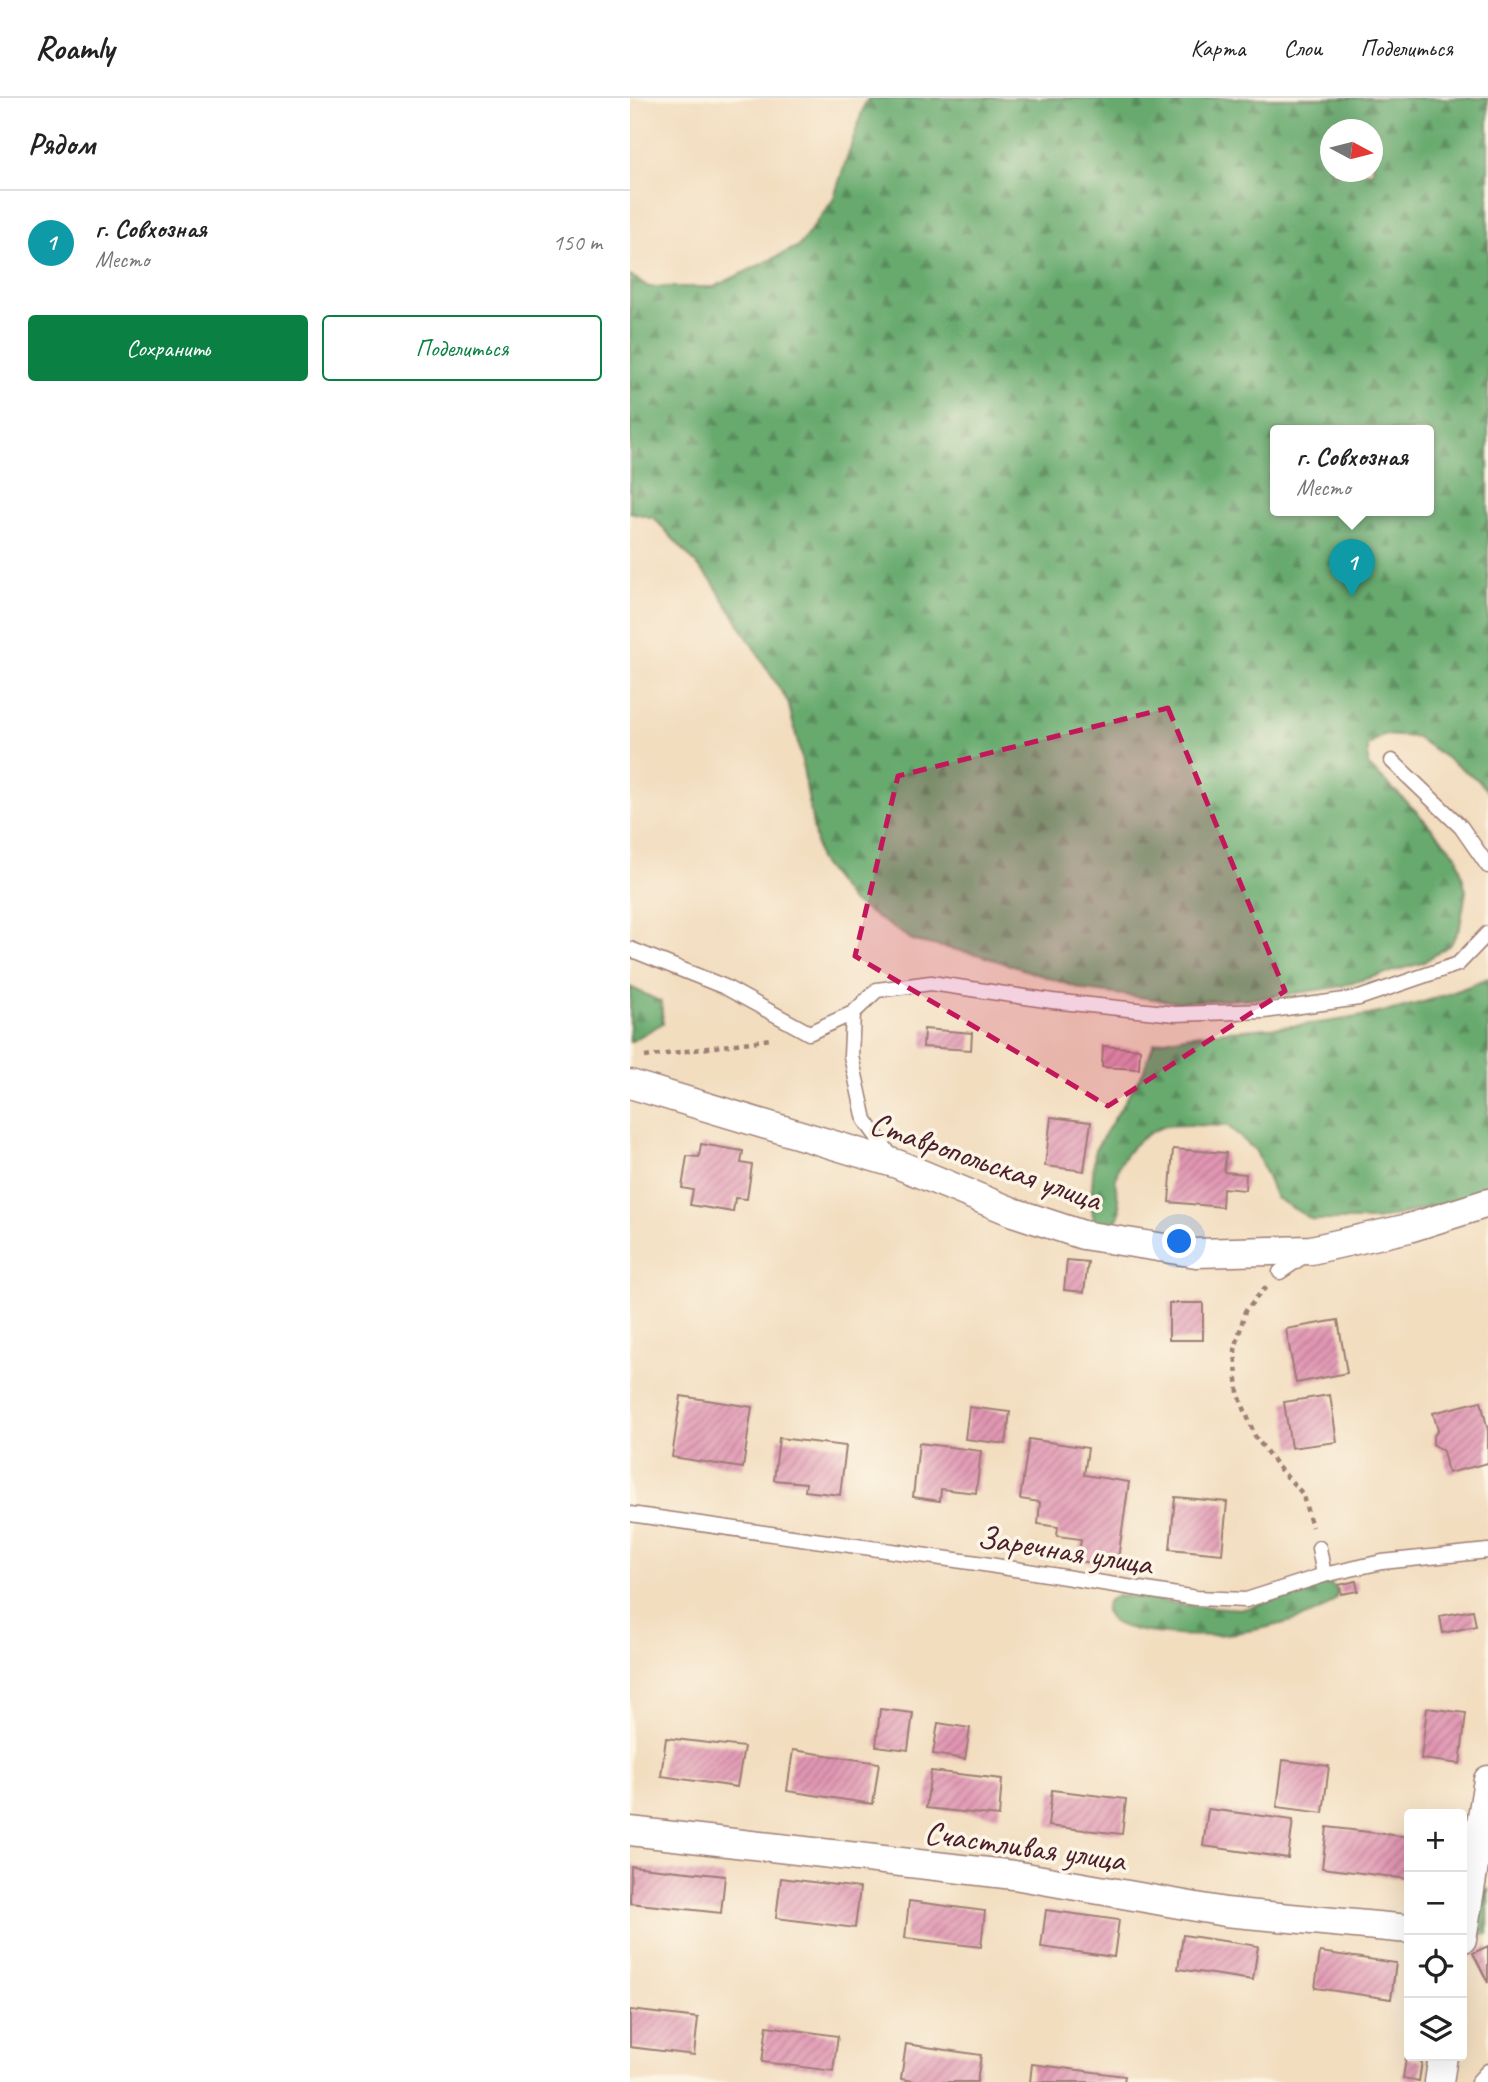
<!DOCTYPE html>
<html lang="ru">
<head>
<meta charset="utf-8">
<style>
	:root { --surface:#fff; --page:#f6f6f6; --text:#222; --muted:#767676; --line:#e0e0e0; --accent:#0b8043 }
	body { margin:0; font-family:Caveat,sans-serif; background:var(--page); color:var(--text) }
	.controls { position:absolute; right:21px; bottom:21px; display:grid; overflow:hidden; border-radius:7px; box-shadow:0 7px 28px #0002 }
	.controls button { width:63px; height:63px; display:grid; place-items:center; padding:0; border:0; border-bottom:2px solid var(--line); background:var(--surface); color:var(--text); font:35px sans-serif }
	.compass { position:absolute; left:690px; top:21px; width:63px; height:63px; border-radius:50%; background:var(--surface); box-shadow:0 7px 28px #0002; rotate:97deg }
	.you { position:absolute; left:550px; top:1144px; width:24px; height:24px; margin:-18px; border:5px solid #fff; border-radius:50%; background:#1a73e8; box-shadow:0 0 0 10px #1a73e833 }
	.badge { display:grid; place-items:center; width:46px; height:46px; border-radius:50%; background:var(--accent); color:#fff; font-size:23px; font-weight:700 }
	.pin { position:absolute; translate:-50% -58px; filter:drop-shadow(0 2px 4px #0008) }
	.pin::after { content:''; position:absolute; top:37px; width:24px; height:21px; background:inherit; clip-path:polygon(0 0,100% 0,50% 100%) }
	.popup { position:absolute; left:640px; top:327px; width:164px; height:91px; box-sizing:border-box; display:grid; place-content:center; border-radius:7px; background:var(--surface); filter:drop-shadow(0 2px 5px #0005); font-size:23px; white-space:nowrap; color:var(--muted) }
	.popup b { font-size:26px; color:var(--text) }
	.popup::after { content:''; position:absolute; left:50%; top:100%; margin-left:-14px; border:14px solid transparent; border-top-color:var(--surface) }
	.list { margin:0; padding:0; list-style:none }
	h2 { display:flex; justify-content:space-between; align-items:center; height:91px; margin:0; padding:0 28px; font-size:30px }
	h2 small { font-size:23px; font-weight:400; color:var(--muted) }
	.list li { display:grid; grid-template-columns:46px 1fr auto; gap:21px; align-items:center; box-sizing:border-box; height:105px; padding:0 28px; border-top:2px solid var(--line) }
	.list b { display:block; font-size:26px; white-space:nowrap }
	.list p { margin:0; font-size:23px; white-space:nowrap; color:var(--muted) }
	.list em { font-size:23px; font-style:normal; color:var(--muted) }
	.actions { display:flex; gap:14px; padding:21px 28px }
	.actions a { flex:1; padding:16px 0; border:2px solid var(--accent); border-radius:7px; text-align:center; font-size:24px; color:var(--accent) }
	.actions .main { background:var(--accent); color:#fff }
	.icon { flex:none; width:38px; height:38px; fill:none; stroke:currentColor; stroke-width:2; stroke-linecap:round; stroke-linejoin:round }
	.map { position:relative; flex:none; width:858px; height:1984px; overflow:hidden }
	header { display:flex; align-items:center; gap:42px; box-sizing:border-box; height:98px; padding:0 35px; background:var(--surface); border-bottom:2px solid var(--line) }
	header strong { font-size:33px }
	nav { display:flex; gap:38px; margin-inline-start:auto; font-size:24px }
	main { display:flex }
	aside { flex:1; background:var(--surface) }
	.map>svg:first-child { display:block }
	.forest { fill:url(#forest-firs); stroke:#59644c; stroke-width:2; fill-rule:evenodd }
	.building { fill:url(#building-hatch) }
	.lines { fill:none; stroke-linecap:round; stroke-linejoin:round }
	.lane-casing { stroke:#9e7e75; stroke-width:17 }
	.street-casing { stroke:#9e7e75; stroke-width:31 }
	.path { stroke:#9e7e75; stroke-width:4.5; stroke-dasharray:5 5; stroke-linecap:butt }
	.lane { stroke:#fff; stroke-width:14 }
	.street { stroke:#fff; stroke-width:28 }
	.marked { fill:#c2185b; fill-opacity:0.2; stroke:#c2185b; stroke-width:5; stroke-dasharray:14 9; stroke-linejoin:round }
	.labels { text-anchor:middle; stroke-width:7; stroke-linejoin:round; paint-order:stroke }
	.street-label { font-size:33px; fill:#4a1f2b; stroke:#fcf5e5 }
</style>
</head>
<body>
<header>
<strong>Roamly</strong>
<nav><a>Карта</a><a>Слои</a><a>Поделиться</a></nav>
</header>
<main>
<aside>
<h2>Рядом<small></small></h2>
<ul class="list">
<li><span class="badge" style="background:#0f9aa8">1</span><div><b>г. Совхозная</b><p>Место</p></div><em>150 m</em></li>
</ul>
<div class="actions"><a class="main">Сохранить</a><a>Поделиться</a></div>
</aside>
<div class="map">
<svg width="858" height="1984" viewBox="0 0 858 1984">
	<defs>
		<pattern id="forest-firs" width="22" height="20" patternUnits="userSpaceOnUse" patternTransform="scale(1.75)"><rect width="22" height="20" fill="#68aa6e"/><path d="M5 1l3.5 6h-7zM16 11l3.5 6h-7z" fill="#588a5b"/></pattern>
		<pattern id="building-hatch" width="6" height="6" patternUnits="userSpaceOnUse" patternTransform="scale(1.75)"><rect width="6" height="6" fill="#e196b2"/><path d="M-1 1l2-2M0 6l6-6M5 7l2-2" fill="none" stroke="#b87a91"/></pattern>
	</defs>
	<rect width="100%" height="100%" fill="#fcf5e5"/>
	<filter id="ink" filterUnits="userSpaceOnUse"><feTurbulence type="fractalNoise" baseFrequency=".0143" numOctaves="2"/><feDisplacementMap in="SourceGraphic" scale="14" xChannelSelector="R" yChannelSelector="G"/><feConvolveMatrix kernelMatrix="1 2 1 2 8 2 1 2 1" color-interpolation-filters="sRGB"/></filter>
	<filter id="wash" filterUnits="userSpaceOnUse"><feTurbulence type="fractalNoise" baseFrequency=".00686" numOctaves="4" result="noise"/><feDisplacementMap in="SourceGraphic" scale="28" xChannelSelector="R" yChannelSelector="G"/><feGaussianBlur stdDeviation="1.57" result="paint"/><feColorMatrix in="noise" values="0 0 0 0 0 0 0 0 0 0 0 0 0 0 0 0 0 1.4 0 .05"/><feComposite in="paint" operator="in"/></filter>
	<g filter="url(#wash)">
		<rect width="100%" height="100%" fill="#f2ddbf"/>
		<!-- forest -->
		<path class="forest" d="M239,0H858V693L848,682L786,639L753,637L738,648V667L785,712L827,758L836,793L830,829L821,846L792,865L707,889L634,900L547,904L455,892L350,857L284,843L221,803L189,762L171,658L158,604L82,483L24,420L0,414V177L19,189H84L169,148L203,102L235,5ZM701,32H743V74H701ZM645,333H799V413H645Z
			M858,880V1089L834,1102L745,1122H683L646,1100L626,1053L598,1028C582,1028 545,1025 532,1029C513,1036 489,1057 486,1079C482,1098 503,1119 475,1130L464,1125L461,1101L465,1052L513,974L524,945C565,933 608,933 651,929C721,923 794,910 858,880Z
			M0,889L31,904L33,925L0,944Z
			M694,1486H701L708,1493C707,1521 610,1535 587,1537C565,1539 498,1537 481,1522C479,1520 477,1516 475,1513L477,1504L487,1497L566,1508L614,1511Z
			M858,1791V1836L844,1837L850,1796Z"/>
		<g id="blocks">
			<!-- building -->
			<path class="building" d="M294,931L342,935L341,952L293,949Z
				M473,948L510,951L509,971L472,969Z
				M421,1019L461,1024L454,1073L415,1068Z
				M71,1046L113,1053L111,1065L122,1067L117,1101L105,1100L103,1114L60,1107L63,1092L52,1090L57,1058L69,1059Z
				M543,1051L596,1055L594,1074L616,1076L615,1092L593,1090L592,1109L539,1104Z
				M437,1162L458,1164L454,1194L434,1192Z
				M539,1205H573V1242H539Z
				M708,1222L717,1275L666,1285L656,1231Z
				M700,1297L707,1344L661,1350L654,1304Z
				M51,1298L122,1309L113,1370L42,1359Z
				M851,1303L858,1333V1365L818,1375L813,1353L803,1346V1339L808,1332L803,1315Z
				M339,1309L380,1314L376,1346L335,1341Z
				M149,1340L216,1348L210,1397L175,1393L176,1385L144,1382Z
				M399,1341L458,1350L454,1377L499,1384L487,1468L448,1463L451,1441L427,1438L428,1429L408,1426L410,1404L390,1401Z
				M289,1345L351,1353L346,1395L311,1391L310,1403L283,1399Z
				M545,1399L597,1404L592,1456L540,1451Z
				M726,1483L728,1493L711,1496L709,1487Z
				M843,1512L846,1528L813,1535L810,1518Z
				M797,1610L836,1615L830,1666L791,1661Z
				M250,1611L283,1615L278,1652L246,1648Z
				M308,1625L340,1630L335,1661L303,1656Z
				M36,1640L114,1649L107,1689L31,1678Z
				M163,1652L249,1665L243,1706L157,1693Z
				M653,1662L699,1668L693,1715L647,1709Z
				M301,1673L372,1681L369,1718L296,1710Z
				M422,1692L496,1701L492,1736L418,1728Z
				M578,1711L663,1722L658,1760L573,1748Z
				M697,1729L779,1739V1781L692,1770Z
				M1,1768L95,1778L91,1815L0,1805Z
				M151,1780L230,1790L225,1830L146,1820Z
				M279,1803L355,1813L351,1849L275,1840Z
				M416,1812L489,1822L484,1859L411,1849Z
				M553,1837L628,1848L623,1882L548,1871Z
				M858,1848V1885L843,1855Z
				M690,1854L766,1865L761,1901L685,1890Z
				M0,1912L68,1920L64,1957L0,1949Z
				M137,1928L208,1938L203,1973L132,1964Z
				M276,1946L351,1957L347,1984H289L271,1981Z
				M776,1960L792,1963L789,1983L773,1980Z
				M402,1966L495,1978L494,1984H400Z"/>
		</g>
	</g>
	<g filter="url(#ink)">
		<use href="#blocks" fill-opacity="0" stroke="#9e7e75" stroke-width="2"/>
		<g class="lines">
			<defs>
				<path id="lane" d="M762,663L831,729L858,768
					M0,851L95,889L179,935L223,915L247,892L301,885L422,903L545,916L634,913L729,900L828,866L858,835
					M223,915L221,958L235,1022L263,1061
					M650,1174L675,1157
					M0,1416L347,1465L566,1500L616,1502L694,1477L752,1464L858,1453
					M689,1450L694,1477
					M848,1984L858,1973"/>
				<path id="street" d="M0,986L267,1066L383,1114L453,1137L566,1155L681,1152L779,1130L858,1105
					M0,1733L384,1777L595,1814L779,1831
					M832,1841L858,1682
					M809,1984L813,1958"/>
			</defs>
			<!-- lane casing -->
			<use href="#lane" class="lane-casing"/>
			<!-- street casing -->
			<use href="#street" class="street-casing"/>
			<!-- path -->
			<path class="path" d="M15,959L141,941
				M636,1189L615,1213L605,1252L608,1295L625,1338L648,1369L672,1395L682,1429"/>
			<!-- lane -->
			<use href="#lane" class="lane"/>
			<!-- street -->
			<use href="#street" class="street"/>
		</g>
	</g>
	<!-- marked area -->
	<path class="marked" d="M538,610L655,893L478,1008L225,858L268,678Z"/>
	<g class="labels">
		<!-- street labels -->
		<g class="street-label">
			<text transform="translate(356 1062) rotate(19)" y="12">Ставропольская улица</text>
			<text transform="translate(435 1451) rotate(9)" y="12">Заречная улица</text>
			<text transform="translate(395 1747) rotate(8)" y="12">Счастливая улица</text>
		</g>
	</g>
</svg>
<div class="controls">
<button>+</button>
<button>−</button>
<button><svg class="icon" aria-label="locate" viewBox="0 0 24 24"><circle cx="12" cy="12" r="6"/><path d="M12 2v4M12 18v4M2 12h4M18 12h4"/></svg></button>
<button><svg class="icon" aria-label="layers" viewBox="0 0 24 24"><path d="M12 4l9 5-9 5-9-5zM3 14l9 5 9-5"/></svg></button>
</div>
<svg class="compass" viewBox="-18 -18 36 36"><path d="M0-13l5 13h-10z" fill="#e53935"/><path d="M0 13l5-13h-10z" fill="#767676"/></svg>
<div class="you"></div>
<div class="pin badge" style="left:722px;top:499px;background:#0f9aa8">1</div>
<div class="popup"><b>г. Совхозная</b>Место</div>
</div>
</main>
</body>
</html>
